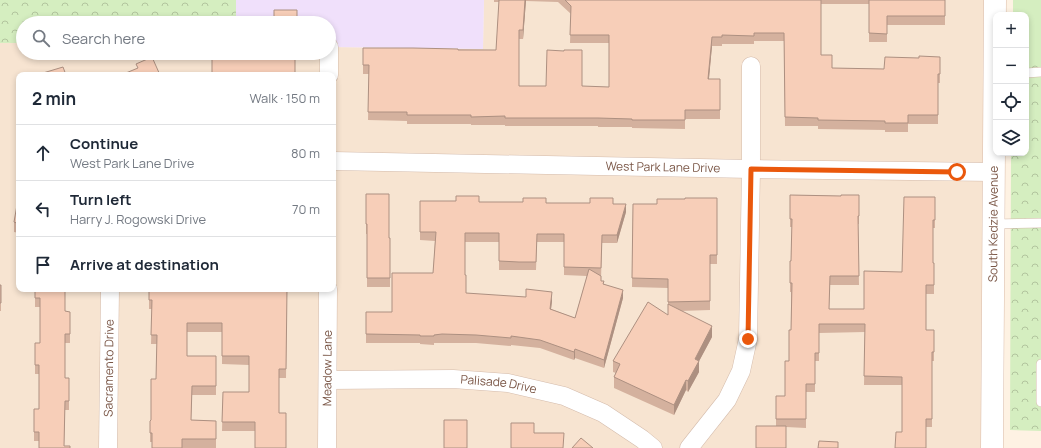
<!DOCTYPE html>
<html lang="en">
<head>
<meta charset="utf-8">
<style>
	:root { --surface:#fff; --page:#f6f6f7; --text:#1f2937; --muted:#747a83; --line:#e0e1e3 }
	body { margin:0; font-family:Manrope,sans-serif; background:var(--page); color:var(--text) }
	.controls { position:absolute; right:12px; top:12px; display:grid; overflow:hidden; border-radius:8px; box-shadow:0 2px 6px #0003 }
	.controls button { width:36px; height:36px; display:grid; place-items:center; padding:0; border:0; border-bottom:1px solid var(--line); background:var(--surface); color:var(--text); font:20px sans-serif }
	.stop { position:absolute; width:12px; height:12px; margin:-9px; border:3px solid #ea580c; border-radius:50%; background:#fff }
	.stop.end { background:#ea580c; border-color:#fff; box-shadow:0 1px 4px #0008 }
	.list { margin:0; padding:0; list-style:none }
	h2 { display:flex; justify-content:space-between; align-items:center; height:52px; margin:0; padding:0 16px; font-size:17px }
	h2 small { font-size:13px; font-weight:400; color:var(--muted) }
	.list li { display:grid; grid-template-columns:26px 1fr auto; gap:12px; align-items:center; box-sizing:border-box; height:56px; padding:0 16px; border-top:1px solid var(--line) }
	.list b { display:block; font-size:15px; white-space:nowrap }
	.list p { margin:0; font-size:13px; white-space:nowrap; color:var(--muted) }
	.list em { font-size:13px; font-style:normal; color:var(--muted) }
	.icon { flex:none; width:22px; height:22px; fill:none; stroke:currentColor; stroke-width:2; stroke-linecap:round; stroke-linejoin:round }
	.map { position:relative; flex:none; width:1041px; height:448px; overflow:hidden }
	.search { position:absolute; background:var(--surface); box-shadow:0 2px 6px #0003; left:16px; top:16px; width:320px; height:44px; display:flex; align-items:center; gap:10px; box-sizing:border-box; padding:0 14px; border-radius:22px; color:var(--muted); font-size:15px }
	.panel { position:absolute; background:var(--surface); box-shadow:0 2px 6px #0003; left:16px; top:72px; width:320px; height:220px; border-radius:8px }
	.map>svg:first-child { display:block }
	.residential { fill:#f7e4d1; fill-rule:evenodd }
	.education { fill:#f0e0fb }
	.grass { fill:#d5eec0 }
	.park { fill:url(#park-crowns) }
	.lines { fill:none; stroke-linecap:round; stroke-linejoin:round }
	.service-casing { stroke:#d4bbab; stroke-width:10 }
	.minor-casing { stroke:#d4bbab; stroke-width:19 }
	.secondary-casing { stroke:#dabcaa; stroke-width:23 }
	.service { stroke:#fff; stroke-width:9 }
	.minor { stroke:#fff; stroke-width:18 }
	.secondary { stroke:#fff; stroke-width:22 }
	.wall { fill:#d4b19e; fill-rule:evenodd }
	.shaded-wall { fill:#ad9081 }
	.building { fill:#f7ceb8; stroke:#ad9081 }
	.route { stroke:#ea580c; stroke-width:5 }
	.labels { text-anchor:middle; stroke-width:3; stroke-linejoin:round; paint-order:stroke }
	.street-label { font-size:12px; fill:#7a5646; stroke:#fff6ec }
</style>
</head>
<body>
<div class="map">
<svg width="1041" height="448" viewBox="0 0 1041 448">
	<defs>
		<pattern id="park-crowns" width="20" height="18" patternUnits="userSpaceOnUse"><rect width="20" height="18" fill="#d5eec0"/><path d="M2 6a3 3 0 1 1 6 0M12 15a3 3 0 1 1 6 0" fill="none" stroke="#b2c49e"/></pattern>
	</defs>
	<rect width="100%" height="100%" fill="#fef2e3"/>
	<!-- residential -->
	<path class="residential" d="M484,0H986L984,448H0V43H23V53H329V47L483,49ZM19,75H333V289H19Z"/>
	<!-- education -->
	<path class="education" d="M0,0H484L483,49L329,47V23H23V43H0Z"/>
	<!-- grass -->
	<path class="grass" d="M1013,0H1041V58H1026V15H1013Z"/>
	<!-- park -->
	<path class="park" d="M0,0H236V23H23V43H0Z
		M1026,58H1041V431L1010,430L1011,153H1026Z"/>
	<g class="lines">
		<defs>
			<path id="service" d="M1026,73L1041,72
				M993,224L1041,223
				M1041,364V402"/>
			<g id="minor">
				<path d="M329,75V47"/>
				<path id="s1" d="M333,161L751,169L993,172"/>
				<path id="s2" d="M328,380L453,379L508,383L564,396L603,413L642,439L653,448"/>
				<path id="s3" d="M108,448L110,289"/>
				<path id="s4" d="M327,448L328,289"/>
				<path d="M689,448L727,400L741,371L748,339L751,169V66"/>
			</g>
			<g id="secondary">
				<path id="s5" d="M992,448L995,0"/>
			</g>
		</defs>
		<!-- service casing -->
		<use href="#service" class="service-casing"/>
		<!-- minor casing -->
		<use href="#minor" class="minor-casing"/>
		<!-- secondary casing -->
		<use href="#secondary" class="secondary-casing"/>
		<!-- service -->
		<use href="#service" class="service"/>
		<!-- minor -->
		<use href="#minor" class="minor"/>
		<!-- secondary -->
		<use href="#secondary" class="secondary"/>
	</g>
	<!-- wall -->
	<path class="wall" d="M494,0H945V25H887V42H869V4H821V55L832,68L884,69L919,58L940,57V83H938V124H908V132H885V130L818,129V126H785L784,41H754V44H722V46H712L709,79H720V119H685V129L632,128V127H598V126H505V125H471V124H407V121L368,120L369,74H363V48L496,50L499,2H494ZM526,1L558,2L571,14L570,43H609V87L519,86V39H523Z
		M366,194L389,238H390V287H367V234H366Z
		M790,195L841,196L859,195V224H858L859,285H830L829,309H864L902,272L935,197V228H933V263H934V294H926V330H934V361H932V427H926L902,432V385H864L865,332L819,333V361H815V392H806V428L786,427L776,426V396H785L789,361L791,330V292H790V261H791L792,227H790Z
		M717,198V264H710V310L680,311L712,337L699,361V372L688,392L686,390L674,415L614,388V377L616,373L613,372V361L668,315V288L632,287L633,204H657Z
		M420,201L613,204L626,212L617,243H602L601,281L604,284L623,298L604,368L575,358L574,360L540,348L511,345V346L476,343H434V345L420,344V343H366V312H392L433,273L435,241L420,240ZM465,242H499V270H536L537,242H564V275L587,276L575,318L551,309L552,301L466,293L465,275Z
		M19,205V233L14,232V222Z
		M0,285H1V311H0Z
		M35,289L65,311L70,312V343H65V378H69V410H65L64,446L70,448L39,441H34V409H39V374H35V343H40V307H35Z
		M149,289H287L286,378H279L255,431H222L223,392H249V365L222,364V332H187V356H216V395H192L191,420L216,421V448H152V442H150V429L156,379L157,344H151L152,309H149Z"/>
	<!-- shaded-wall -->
	<path class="shaded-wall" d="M525,0H526L523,39V30Z
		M712,37V46L708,88V79Z
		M626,204V212L617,243V235Z
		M623,290V298L604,368V360Z
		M552,292V301L550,317V309Z
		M712,326V337L696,367L699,361V372L688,392V381L695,359Z
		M575,349V358L574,360V352Z
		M686,380V390L674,415V405Z"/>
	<!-- building -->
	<path class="building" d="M499,0H525L523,30H519V86H546L547,50L564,51V50H582V86L609,87V35H570L571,6L565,0H821V55H832V68L884,69L885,57L919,58V56L940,57V74H938V115H908V123H885V121L818,120V118L785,117L784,33H754V36L722,35V37H712L708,79H720V110H685V120H632V119L598,118H505V116L471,117V115H407V112H368L369,65H363V48H413L458,49V50H496Z
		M869,0H945V16H887V34L869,33Z
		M274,10H297V23H274Z
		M212,53H295V75H297H212Z
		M152,57L160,75H121L138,68L136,64Z
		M63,67L66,75H44L43,73Z
		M366,194H389V238H390V278H367V224H366Z
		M790,195L841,196V195H859V216H858L859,276H830L829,309H864V271L902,272L904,197H935V220H933V263H934V285H926V330H934V352H932V419H926V448H895L896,432H902V377L864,376L865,324H819V353H815V384H806V419H776V396H785V361H789V330H791L792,283H790V261H791L792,219H790Z
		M456,196H479V202H523V198H546V203H590V198H613V204H626L617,235H602L601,268L564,267V234H537L536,262H519L499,261V233H465V275H466V293L526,297V289L552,292L550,309L575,318L589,269L601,276V281H604L603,284L623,290L604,360L575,349L574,352L540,340L511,336V338L476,335L442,334L434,335V336H420V335L366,334V312H392V273H433L436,232H420V201H456Z
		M685,198H717V255H710V301L668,302V279L632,278L633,204H657V199H685Z
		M17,205H19V224L14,222Z
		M0,285H1V303H0Z
		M35,289H65V311L70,312V334H65V378H69V401H65L64,446H70V448H39V432H34V409H39V365H35V343H40V298H35Z
		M149,289H287L286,369H279V413H286V448H255V422H222L223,392H249V356H222V323H187V356H216V386H192L191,420L216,421V439H182V448H152V433H150V421L151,420V379H156L157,335H151L152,300H149Z
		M648,302L668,315V304L712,326L695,359L699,361L688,381L686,380L674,405L614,377L620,364L613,361Z
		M444,420H467V448H444Z
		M511,423H534V433H564L563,448H511Z
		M756,426H786V448H756Z
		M581,438L593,448H572Z
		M819,441L838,442V448H818Z"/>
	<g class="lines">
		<!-- route -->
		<path class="route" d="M748,339L751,169L957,172"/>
	</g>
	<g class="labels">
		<!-- street labels -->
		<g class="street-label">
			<text dy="4" stroke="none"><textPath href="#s1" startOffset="330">West Park Lane Drive</textPath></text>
			<text dy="4" stroke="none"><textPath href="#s5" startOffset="224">South Kedzie Avenue</textPath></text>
			<text dy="4" stroke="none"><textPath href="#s3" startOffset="80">Sacramento Drive</textPath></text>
			<text dy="4" stroke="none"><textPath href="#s4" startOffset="80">Meadow Lane</textPath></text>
			<text dy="4" stroke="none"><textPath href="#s2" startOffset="171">Palisade Drive</textPath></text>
		</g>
	</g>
</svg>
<div class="controls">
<button>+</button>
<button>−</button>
<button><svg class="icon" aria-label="locate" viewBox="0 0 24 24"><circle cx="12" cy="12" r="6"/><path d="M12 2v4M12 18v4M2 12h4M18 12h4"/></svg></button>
<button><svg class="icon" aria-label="layers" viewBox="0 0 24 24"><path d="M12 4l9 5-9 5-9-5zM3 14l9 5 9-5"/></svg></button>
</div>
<div class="stop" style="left:957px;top:172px"></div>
<div class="stop end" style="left:748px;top:339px"></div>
<div class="search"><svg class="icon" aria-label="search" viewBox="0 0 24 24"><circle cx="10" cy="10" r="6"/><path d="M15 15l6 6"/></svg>Search here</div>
<section class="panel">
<h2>2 min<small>Walk · 150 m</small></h2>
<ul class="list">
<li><svg class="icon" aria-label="ahead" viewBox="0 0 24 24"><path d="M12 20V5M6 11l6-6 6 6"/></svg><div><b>Continue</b><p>West Park Lane Drive</p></div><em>80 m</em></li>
<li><svg class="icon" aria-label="left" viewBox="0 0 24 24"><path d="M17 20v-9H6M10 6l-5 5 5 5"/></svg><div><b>Turn left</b><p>Harry J. Rogowski Drive</p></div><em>70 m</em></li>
<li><svg class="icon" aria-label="arrive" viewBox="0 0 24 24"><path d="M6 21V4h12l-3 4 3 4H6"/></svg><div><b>Arrive at destination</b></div></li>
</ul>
</section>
</div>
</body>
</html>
